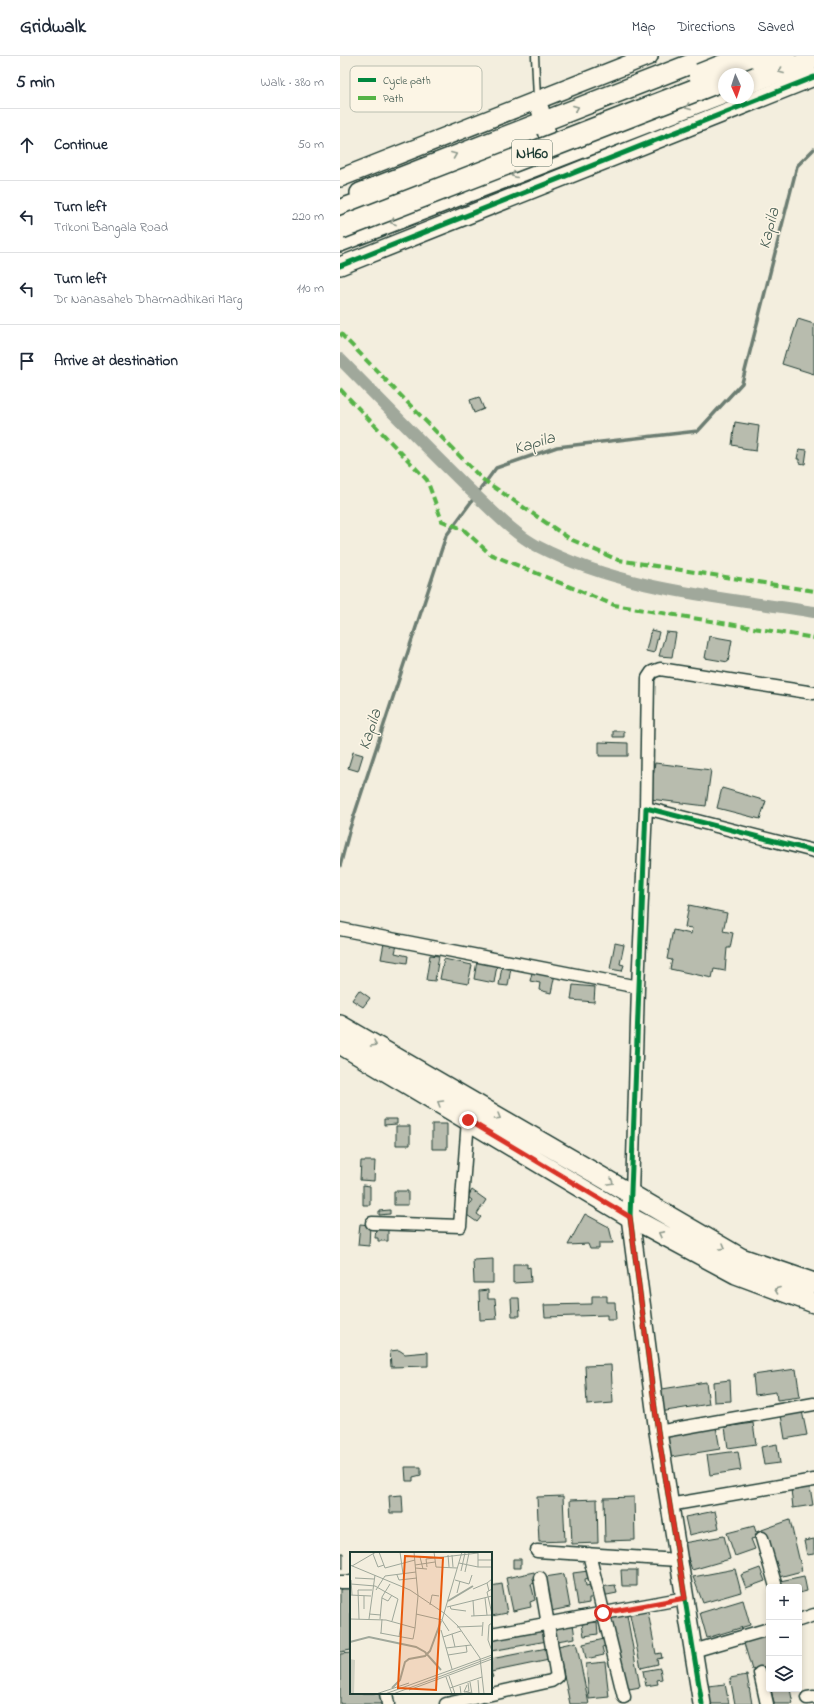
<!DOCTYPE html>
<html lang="en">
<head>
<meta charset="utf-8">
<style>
	:root { --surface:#fff; --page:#f2f2f3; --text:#1f2937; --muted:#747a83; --line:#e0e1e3 }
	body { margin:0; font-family:"Indie Flower",sans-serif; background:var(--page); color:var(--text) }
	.controls { position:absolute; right:12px; bottom:12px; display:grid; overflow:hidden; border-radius:4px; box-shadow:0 2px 6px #0003 }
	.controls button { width:36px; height:36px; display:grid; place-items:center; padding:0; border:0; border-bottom:1px solid var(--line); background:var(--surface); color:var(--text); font:20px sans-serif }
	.compass { position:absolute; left:378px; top:12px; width:36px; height:36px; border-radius:50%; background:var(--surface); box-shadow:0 2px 6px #0003; rotate:177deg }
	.stop { position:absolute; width:12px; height:12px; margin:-9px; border:3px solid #d93025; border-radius:50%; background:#fff }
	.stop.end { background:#d93025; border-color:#fff; box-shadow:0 1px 4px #0008 }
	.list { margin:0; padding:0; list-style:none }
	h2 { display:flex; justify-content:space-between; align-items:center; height:52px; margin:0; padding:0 16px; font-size:17px }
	h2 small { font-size:13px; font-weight:400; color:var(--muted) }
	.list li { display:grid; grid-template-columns:26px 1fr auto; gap:12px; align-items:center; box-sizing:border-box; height:72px; padding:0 16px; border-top:1px solid var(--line) }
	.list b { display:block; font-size:15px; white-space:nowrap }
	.list p { margin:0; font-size:13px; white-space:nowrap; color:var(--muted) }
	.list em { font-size:13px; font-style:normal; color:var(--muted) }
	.icon { flex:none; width:22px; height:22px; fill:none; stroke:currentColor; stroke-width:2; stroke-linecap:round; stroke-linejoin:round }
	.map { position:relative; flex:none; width:474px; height:1648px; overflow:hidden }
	header { display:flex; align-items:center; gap:24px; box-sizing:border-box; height:56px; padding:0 20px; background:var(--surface); border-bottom:1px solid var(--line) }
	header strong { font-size:19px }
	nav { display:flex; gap:22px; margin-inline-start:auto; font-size:14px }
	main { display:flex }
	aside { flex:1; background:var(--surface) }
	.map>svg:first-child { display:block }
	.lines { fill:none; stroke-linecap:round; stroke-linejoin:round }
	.stream { stroke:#6c7d72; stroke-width:3.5 }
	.canal { stroke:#a0a89b; stroke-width:12 }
	.building { fill:#b8bcae; stroke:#1f3d34 }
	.lane-casing { stroke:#1f3d34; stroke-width:9 }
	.street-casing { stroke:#1f3d34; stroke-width:15 }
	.secondary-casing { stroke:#1f3d34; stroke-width:20 }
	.primary-casing { stroke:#1f3d34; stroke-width:22 }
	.highway-casing { stroke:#1f3d34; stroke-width:25 }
	.lane { stroke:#fcf5e5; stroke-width:6 }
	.street { stroke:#fcf5e5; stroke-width:12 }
	.secondary { stroke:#fcf5e5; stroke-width:17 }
	.primary { stroke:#fcf5e5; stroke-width:19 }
	.highway { stroke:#fcf5e5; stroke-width:22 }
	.highway-bridge-casing { stroke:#1f3d34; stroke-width:25; stroke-linecap:butt }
	.highway-bridge { stroke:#fcf5e5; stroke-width:22 }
	.quiet { stroke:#55b346; stroke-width:4; stroke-dasharray:8 4; stroke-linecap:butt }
	.cycleway-casing { stroke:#fcf5e5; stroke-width:8 }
	.cycleway { stroke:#00873e; stroke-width:5 }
	.oneway { stroke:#8e998c }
	.route { stroke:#d93025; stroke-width:5 }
	.labels { text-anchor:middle; stroke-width:3; stroke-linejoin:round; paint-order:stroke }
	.shield { fill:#fcf5e5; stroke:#617469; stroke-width:1 }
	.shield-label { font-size:15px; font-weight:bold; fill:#1f3d34 }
	.water-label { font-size:17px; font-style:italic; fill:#465d53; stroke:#fcf5e5 }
	.inset-river { fill:none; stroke:#a0a89b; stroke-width:2 }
	.inset-road { fill:none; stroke:#9ea79a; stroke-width:1 }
	.view { fill:#e8590c; fill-opacity:0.15; stroke:#e8590c; stroke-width:2 }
	.inset-edge { fill:none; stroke:#1f3d34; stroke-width:2 }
	.key { fill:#fcf5e5; stroke:#babeb0; stroke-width:1 }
	.key-label { font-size:11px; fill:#1f3d34 }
</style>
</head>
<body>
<header>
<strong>Gridwalk</strong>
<nav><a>Map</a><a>Directions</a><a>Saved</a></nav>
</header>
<main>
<aside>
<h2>5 min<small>Walk · 380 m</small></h2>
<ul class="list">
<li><svg class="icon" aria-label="ahead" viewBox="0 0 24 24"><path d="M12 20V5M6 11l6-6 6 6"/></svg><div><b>Continue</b></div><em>50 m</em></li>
<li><svg class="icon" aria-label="left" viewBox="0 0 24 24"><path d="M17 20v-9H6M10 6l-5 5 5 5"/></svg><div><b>Turn left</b><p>Trikoni Bangala Road</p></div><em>220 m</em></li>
<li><svg class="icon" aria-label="left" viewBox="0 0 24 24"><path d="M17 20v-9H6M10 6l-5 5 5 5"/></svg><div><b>Turn left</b><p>Dr Nanasaheb Dharmadhikari Marg</p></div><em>110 m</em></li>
<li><svg class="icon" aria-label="arrive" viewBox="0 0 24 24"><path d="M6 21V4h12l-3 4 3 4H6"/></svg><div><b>Arrive at destination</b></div></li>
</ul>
</aside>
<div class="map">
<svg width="474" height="1648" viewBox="0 0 474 1648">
	<rect width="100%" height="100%" fill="#f3eede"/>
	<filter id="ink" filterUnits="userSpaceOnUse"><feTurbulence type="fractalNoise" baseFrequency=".025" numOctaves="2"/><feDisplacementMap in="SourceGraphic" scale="8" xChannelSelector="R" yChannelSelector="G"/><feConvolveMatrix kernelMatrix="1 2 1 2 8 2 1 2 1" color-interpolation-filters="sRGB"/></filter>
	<g filter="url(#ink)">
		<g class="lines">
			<!-- stream -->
			<path class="stream" d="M0,810L10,772L106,480L156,412L217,391L358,375L402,327L457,110L474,93"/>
			<!-- canal -->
			<path class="canal" d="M0,303C43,347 86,391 130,434C151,453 171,476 197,490C282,534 380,541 474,556"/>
		</g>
		<!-- building -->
		<path class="building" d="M458,263L474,268V318L442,308L446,294H448Z
			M139,341L144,353L134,357L130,344Z
			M395,366L419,370L416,395L402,393V391L392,389Z
			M459,393L467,394L465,408L459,407V403H457Z
			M311,574L319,576L314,597L306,595Z
			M326,576L336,577L332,601L319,600Z
			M369,580L392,584L388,606L365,602Z
			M273,675H284V681H273Z
			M259,686L288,687V700H259Z
			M13,696L23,699L18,715L8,712Z
			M315,707L371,714L366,750L310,743Z
			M382,732L426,745L420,763L377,752Z
			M349,849L387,857L383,875L393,877L390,892H387L385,915L374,913L372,922L330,913L332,904L327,903L333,874L351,878L352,872L345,871Z
			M44,887L57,889L55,897L68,900L67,907L41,903Z
			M275,887L284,889L280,908L284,909L282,915L270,913Z
			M90,899L99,900L95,925L86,924Z
			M104,903L132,909L128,928L100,923Z
			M137,905L157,909L154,927L134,923Z
			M162,910L171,911L168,930L159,929Z
			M193,913L215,918L211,937L199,934L200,927L190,925Z
			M233,929L255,931L254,946L231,944Z
			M19,934L30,942L23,951L12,944Z
			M44,1063H57V1068L44,1069Z
			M92,1068H107V1093H92Z
			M56,1070H70V1089H56Z
			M21,1105H35L34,1125L20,1124Z
			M23,1129L30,1130V1149H23Z
			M132,1134L146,1144L137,1158L141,1161L137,1166L124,1157L132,1144L128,1141Z
			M54,1135H68V1149H54Z
			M50,1154V1158L39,1159V1155Z
			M245,1158L269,1171L273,1187H259V1193H250L248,1188L228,1189Z
			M20,1168L30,1169L29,1190L18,1189Z
			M36,1171H48V1185H38V1182H35Z
			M153,1203V1227H134L133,1204Z
			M173,1208H187V1212L190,1211L191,1226L173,1227Z
			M148,1234V1243H155L157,1263L140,1264L139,1235Z
			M252,1240H267V1246H275L276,1264H267V1259L205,1261L204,1249L252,1248Z
			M171,1242H179L180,1260H172Z
			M59,1294L65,1298L88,1296V1310L51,1311L50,1295Z
			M271,1309L273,1347L247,1349L245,1310Z
			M456,1313L460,1341L437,1344L436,1336L415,1339L413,1319Z
			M390,1324L391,1345L374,1346L373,1326Z
			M366,1326L369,1348L320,1356L316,1334Z
			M462,1355L467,1379L445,1383L441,1359Z
			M413,1367L416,1388L388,1392L385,1371Z
			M376,1371L380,1393L331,1401L327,1379Z
			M437,1388L440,1407L424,1409L421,1391Z
			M398,1395L401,1414L370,1419L367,1399Z
			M65,1411H81V1419L73,1421V1425H66Z
			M470,1431L473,1449L453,1452L451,1433Z
			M62,1439L63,1457H50L49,1440Z
			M223,1440L225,1485L199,1486L197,1441Z
			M294,1441L295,1484L265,1485L264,1442Z
			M257,1443L258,1487L232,1488L230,1444Z
			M375,1455L379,1472L349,1479L345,1461Z
			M450,1464L462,1515L439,1521L428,1479L411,1483L415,1493L395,1500L387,1477L414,1470L416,1476Z
			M384,1480L390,1503L352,1514L343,1487Z
			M474,1483V1498L467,1499L464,1485Z
			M0,1497H3V1512H0Z
			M173,1503H181V1512H173Z
			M420,1512L425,1525L406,1532L401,1519Z
			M395,1513L401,1536L363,1547L353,1521Z
			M281,1514H297V1530H282Z
			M248,1515L249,1522L245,1523L246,1530L250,1529L252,1542H249V1547L238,1549L233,1517Z
			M194,1516L196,1527L191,1528L195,1544L190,1546L191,1551L173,1555L166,1522Z
			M224,1518L230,1551L211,1555L205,1521Z
			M464,1520L467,1535L459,1537V1531H441L440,1525Z
			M162,1528L167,1557L152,1560L151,1530Z
			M275,1529L277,1537L262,1540L260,1531Z
			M11,1531V1594L0,1596V1533Z
			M403,1544L410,1569L367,1582L360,1557Z
			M307,1551L316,1598L321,1597L322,1602L317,1603L318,1608L301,1612L289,1555Z
			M286,1554L300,1631L284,1634L270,1557Z
			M257,1566L258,1578L244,1580L242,1568Z
			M233,1568L235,1582L217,1585L214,1571Z
			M204,1570L207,1585L151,1595V1581Z
			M429,1579V1609L412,1614L404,1587Z
			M264,1583L266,1590L262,1591L264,1599L246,1603L243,1588Z
			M236,1586L249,1648H230L218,1590Z
			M207,1592L209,1604L151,1616L153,1621L151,1622V1603Z
			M11,1597V1637H40L42,1648H0V1598Z
			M265,1606L269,1641L249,1643L246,1608Z
			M320,1612L322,1623L317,1624L318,1628L306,1630L303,1615Z
			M407,1619L412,1648H395L390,1622Z
			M385,1628L389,1648H371L368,1630Z
			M431,1633H450L453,1648H434Z"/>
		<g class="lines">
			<defs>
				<path id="lane" d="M195,0L197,42"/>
				<path id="street" d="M306,752L308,622L312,616L320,613L474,637
					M0,873L298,931
					M292,1138L298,931L306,752L474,795
					M32,1167L120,1170L128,1064L130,1059
					M318,1376L474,1348
					M329,1449L474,1424
					M422,1482L436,1531
					M197,1495L338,1504
					M249,1498L284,1641
					M0,1526H11
					M459,1564L474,1559
					M151,1578L345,1542
					M353,1595L429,1573
					M420,1617L427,1648
					M46,1637L48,1648
					M467,1642L474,1641
					M106,1648L211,1625L217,1621L200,1522"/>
				<path id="secondary" d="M200,53L214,103
					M0,122L309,0
					M0,210L474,21
					M292,1138L290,1161L318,1376L362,1648"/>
				<path id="primary" d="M408,28L474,3
					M20,137L371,0
					M0,186L384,37
					M0,969L401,1202L474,1227
					M0,988L290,1161L396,1218L474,1247"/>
				<path id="highway" d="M398,18L444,0
					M0,155L188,86"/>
			</defs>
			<!-- lane casing -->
			<use href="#lane" class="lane-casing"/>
			<!-- street casing -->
			<use href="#street" class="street-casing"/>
			<!-- secondary casing -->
			<use href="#secondary" class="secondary-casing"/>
			<!-- primary casing -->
			<use href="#primary" class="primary-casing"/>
			<!-- highway casing -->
			<use href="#highway" class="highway-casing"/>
			<!-- lane -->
			<use href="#lane" class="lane"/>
			<!-- street -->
			<use href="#street" class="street"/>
			<!-- secondary -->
			<use href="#secondary" class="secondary"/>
			<!-- primary -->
			<use href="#primary" class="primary"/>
			<!-- highway -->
			<use href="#highway" class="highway"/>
			<defs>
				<path id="highway-bridge" d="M360,19L408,0
					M0,172L384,23"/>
			</defs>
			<!-- highway-bridge casing -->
			<use href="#highway-bridge" class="highway-bridge-casing"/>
			<!-- highway-bridge -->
			<use href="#highway-bridge" class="highway-bridge"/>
			<!-- quiet -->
			<path class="quiet" d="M0,277L142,423L230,483L278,504L474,535
				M0,333L87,424L102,465L123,473L150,498L274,549L474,582"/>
			<defs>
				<path id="cycleway" d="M0,210L474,21
					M362,1648L318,1376L290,1161L306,752L474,795"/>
			</defs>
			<!-- cycleway casing -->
			<use href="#cycleway" class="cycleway-casing"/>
			<!-- cycleway -->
			<use href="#cycleway" class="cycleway"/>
		</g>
		<!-- one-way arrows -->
		<defs><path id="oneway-chevron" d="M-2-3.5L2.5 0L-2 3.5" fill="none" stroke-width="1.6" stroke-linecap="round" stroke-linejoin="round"/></defs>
		<g class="oneway">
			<use href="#oneway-chevron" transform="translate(441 15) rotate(159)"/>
			<use href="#oneway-chevron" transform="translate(348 51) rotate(159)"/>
			<use href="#oneway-chevron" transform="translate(236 52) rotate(-21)"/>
			<use href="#oneway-chevron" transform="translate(114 99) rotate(-22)"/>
			<use href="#oneway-chevron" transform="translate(174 119) rotate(158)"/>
			<use href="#oneway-chevron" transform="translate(53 166) rotate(160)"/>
			<use href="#oneway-chevron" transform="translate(34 988) rotate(30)"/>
			<use href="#oneway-chevron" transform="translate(100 1047) rotate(-149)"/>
			<use href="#oneway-chevron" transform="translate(158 1061) rotate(30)"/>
			<use href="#oneway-chevron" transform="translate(271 1126) rotate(30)"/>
			<use href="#oneway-chevron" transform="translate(321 1178) rotate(-152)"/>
			<use href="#oneway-chevron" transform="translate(383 1191) rotate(30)"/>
			<use href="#oneway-chevron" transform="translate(437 1234) rotate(-159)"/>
		</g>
	</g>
	<g class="lines" filter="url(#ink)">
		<!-- route -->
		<path class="route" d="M128,1064L290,1161L318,1376L345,1542L263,1557"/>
	</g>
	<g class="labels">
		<!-- shield labels -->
		<rect class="shield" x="172" y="84" width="40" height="26" rx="3"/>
		<g class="shield-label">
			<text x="192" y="102">NH60</text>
		</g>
		<!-- water labels -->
		<g class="water-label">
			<text transform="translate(428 172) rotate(-76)" y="6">Kapila</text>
			<text transform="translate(194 386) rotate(-17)" y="6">Kapila</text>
			<text transform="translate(29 673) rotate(-72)" y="6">Kapila</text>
		</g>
	</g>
	<!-- overview -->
	<g transform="translate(10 1496)">
		<rect width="142" height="142" fill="#f3eede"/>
		<path d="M0,107L5,108L4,142H0Z" fill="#d0d1c2"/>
		<path class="inset-river" d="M98,49L123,34M0,90L19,85L66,95L75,100L91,118M42,136L50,128L55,110L59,107L75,104L80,99L91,69"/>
		<path class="inset-road" d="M29,0L35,16L65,8M50,0L53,22M84,0L86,15L107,16M23,2L28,15L34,13M98,3L99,15M102,3L103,15M70,5L73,17M128,8H142M109,11L128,15V0M0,13L60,38L94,61L108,74L130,106L134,142M65,13L85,10M2,14L26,0M77,15L76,7L128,1M128,15H142M65,16L77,17M111,19L115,1M115,20L119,1M47,23L49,28L67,26M5,26L24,27M1,28L2,43M105,28L119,32L122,23M1,32L25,34L48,47L42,69M123,37L137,31M142,37L137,40L142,62M26,38L35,24L66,20M139,39L137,31L142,27M107,41L110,29M0,43L21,44M14,44V57M32,46L38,49L42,43M135,46L137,63M123,48L124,64M80,53L82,43L89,44M100,54L101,57L116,59M97,55L142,44M19,62L31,63M66,62L92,68L99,79M121,64L142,63M0,67L36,68L65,76L68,44L64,0M9,67L8,38H22M19,67L25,23M30,67L32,45L40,32M92,68L112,0M142,71L139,73L138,88L142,99M107,75L132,74M91,78L102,117M30,81L63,87L65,76M31,81L32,67M102,82L105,95M132,84L133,70M49,85L51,72M93,85L111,79M96,96L121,93M98,103L117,100L116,93M99,124L105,142M96,125L102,142M128,128L129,142M120,130L122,142M117,133L114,140L119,139L118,131M110,134L111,142L122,140M100,136L132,125M59,138L142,107M26,142L59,131M35,142L142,103M43,142L142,105"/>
		<path class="view" d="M55,4L93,6L86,138L48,136Z"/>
		<rect width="142" height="142" class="inset-edge"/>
	</g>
	<!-- legend -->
	<rect x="10" y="10" width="132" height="46" rx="6" class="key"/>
	<rect x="18" y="22" width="18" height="4" fill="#00873e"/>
	<rect x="18" y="40" width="18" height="4" fill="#55b346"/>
	<g class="key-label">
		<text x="43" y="28">Cycle path</text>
		<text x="43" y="46">Path</text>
	</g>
</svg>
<div class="controls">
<button>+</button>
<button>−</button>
<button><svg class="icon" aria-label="layers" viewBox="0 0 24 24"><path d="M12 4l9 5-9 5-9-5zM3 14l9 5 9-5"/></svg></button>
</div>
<svg class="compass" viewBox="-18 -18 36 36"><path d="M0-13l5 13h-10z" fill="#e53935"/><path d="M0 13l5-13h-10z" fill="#747a83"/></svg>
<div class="stop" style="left:263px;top:1557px"></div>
<div class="stop end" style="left:128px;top:1064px"></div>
</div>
</main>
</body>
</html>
